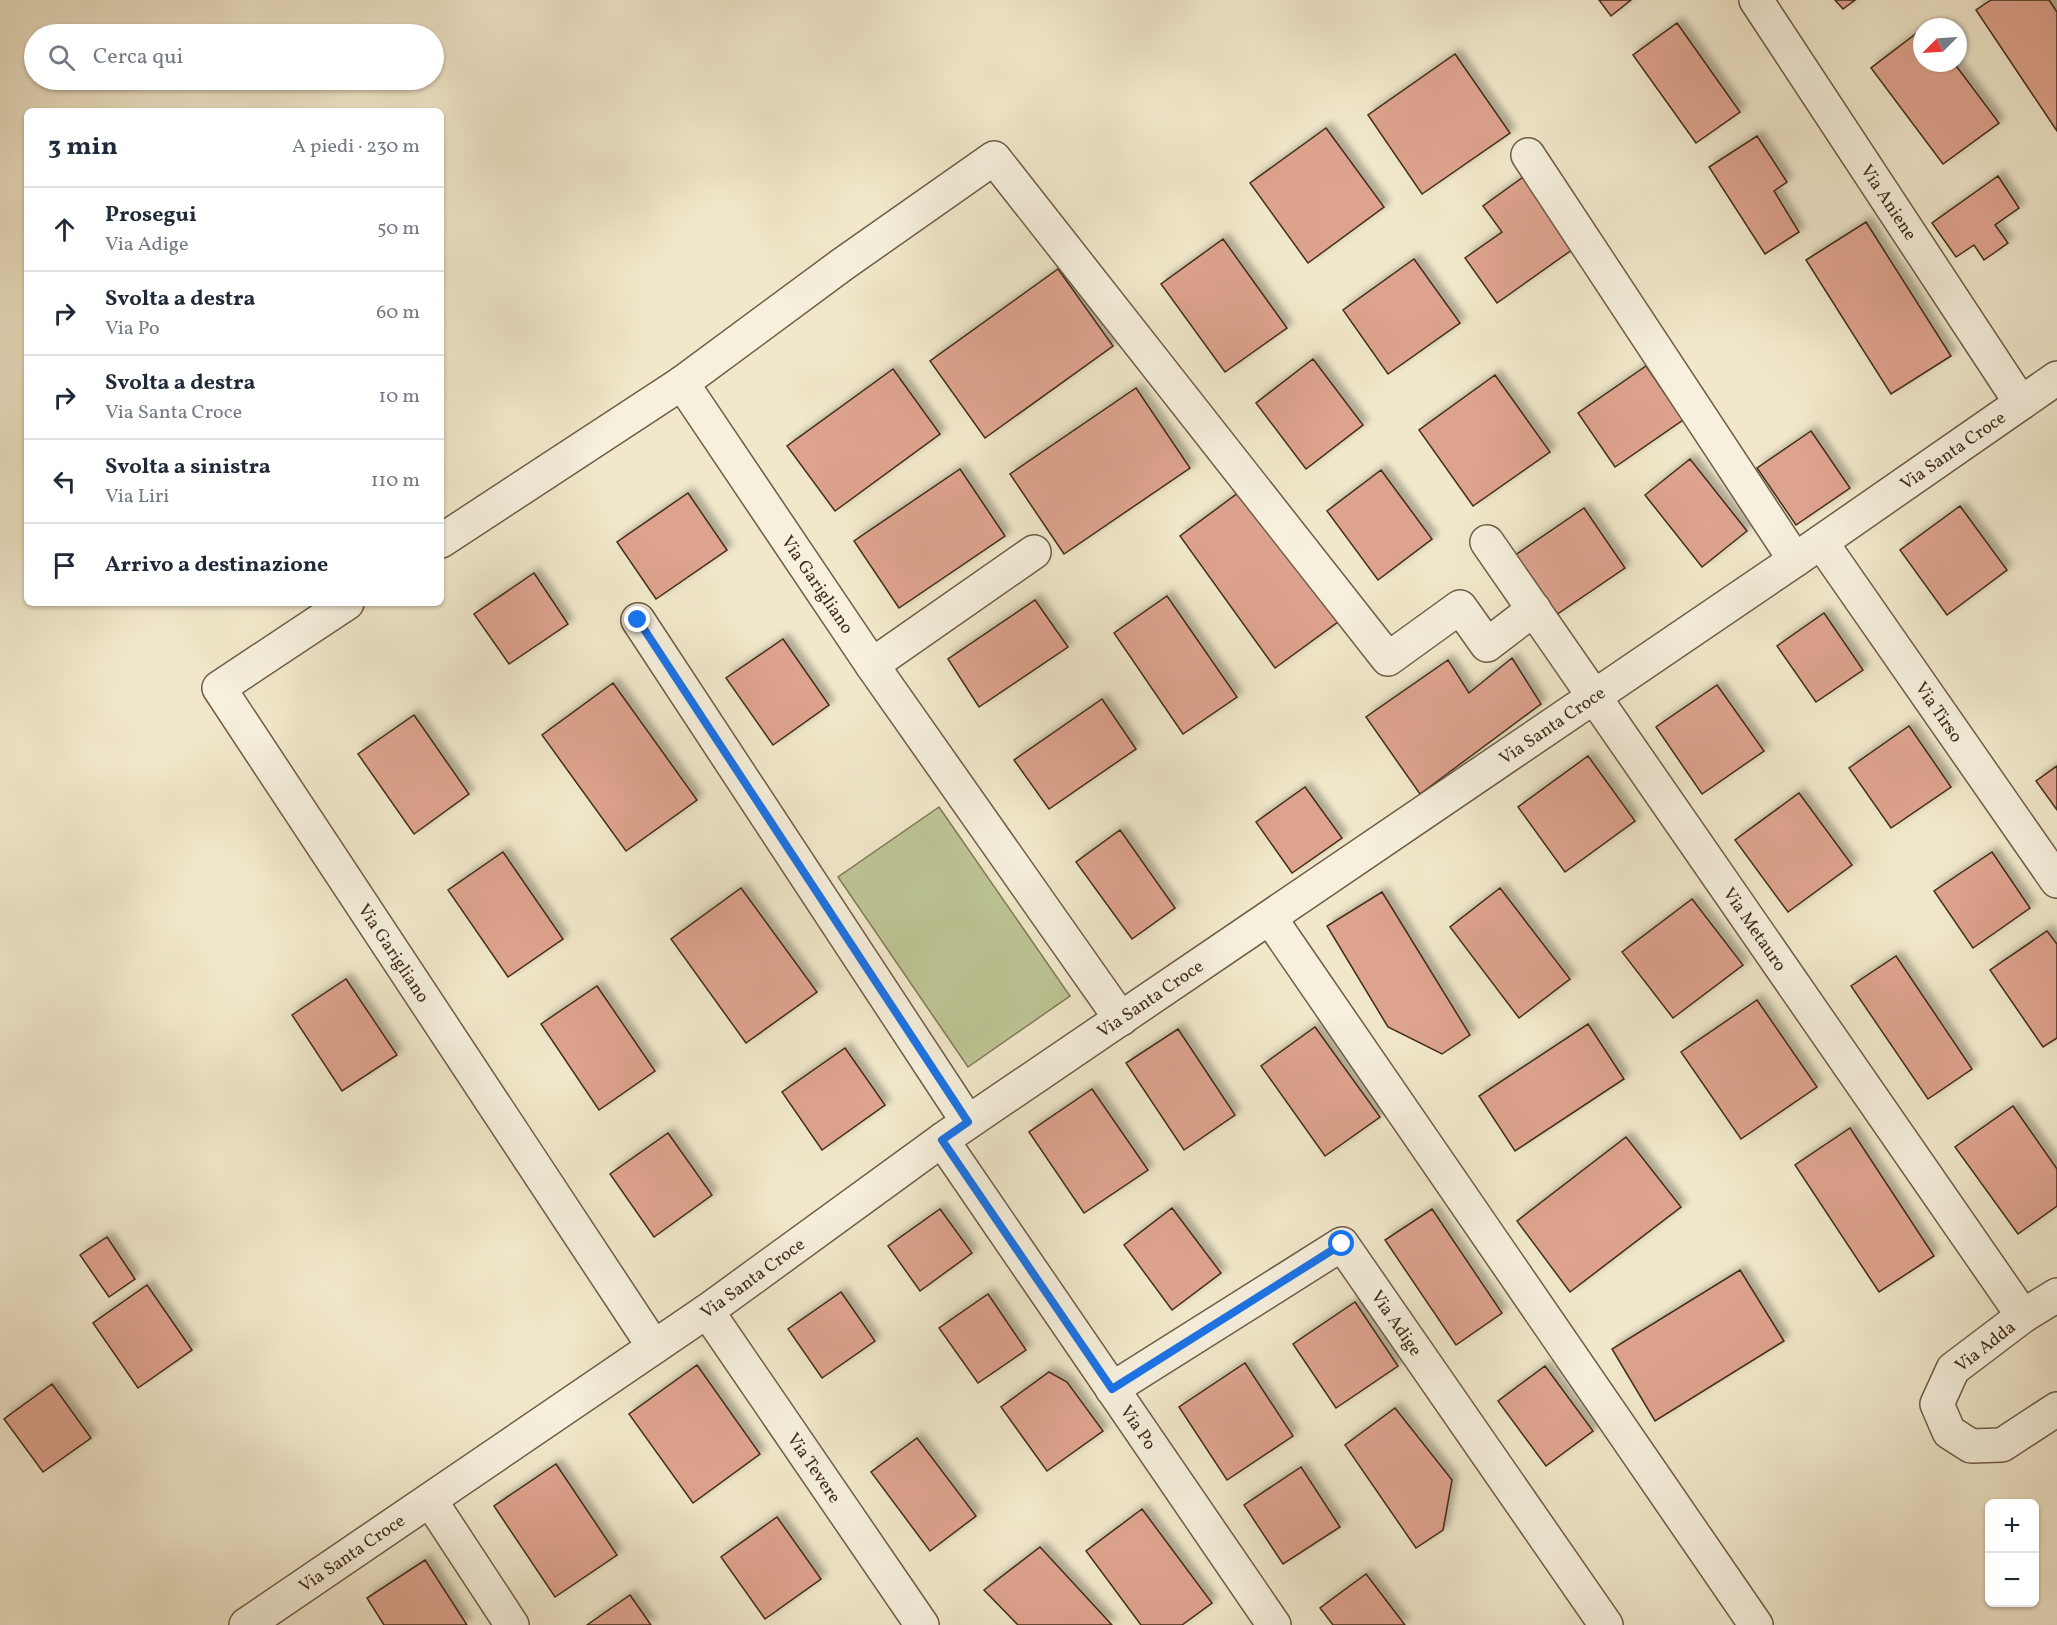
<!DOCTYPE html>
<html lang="it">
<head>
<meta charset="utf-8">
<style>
	:root { --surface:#fff; --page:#f2f2f3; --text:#1f2937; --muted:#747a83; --line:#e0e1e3 }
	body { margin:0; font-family:Vollkorn,serif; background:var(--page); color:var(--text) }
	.controls { position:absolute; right:18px; bottom:18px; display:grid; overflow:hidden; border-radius:9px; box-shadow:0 2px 4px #0004 }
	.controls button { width:54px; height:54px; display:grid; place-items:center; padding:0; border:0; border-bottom:2px solid var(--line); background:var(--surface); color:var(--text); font:30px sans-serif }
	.compass { position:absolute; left:1913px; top:18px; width:54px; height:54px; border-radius:50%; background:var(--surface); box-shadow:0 2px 4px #0004; rotate:246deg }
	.stop { position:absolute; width:18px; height:18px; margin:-14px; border:4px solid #1a73e8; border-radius:50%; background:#fff }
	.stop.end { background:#1a73e8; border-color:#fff; box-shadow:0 2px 6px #0008 }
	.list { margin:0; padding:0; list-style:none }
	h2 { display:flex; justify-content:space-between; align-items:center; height:78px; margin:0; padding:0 24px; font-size:26px }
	h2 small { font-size:20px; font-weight:400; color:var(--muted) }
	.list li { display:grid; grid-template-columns:39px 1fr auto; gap:18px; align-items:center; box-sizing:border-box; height:84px; padding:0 24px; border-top:2px solid var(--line) }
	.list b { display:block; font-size:22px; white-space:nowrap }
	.list p { margin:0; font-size:20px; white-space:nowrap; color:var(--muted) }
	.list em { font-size:20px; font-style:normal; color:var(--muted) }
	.icon { flex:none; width:33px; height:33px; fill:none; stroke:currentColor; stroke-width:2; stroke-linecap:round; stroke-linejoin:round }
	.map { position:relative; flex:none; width:2057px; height:1625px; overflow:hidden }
	.search { position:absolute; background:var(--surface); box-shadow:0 2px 4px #0004; left:24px; top:24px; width:420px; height:66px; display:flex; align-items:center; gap:15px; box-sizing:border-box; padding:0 21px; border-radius:33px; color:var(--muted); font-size:22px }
	.panel { position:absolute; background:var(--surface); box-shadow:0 2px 4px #0004; left:24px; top:108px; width:420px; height:498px; border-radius:9px }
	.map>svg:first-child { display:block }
	.green { fill:#bec595; stroke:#807957; stroke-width:1.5 }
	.building { fill:#dea38e; stroke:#422d19; stroke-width:1.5; filter:url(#shadow) }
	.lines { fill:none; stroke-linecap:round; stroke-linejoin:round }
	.minor-casing { stroke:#6e5c46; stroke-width:36 }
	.minor { stroke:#f6f0dd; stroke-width:33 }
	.route { stroke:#1a73e8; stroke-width:8 }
	.labels { text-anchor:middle; stroke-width:4.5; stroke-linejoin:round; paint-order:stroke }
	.street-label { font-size:18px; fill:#422d19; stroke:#f6f0dd }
</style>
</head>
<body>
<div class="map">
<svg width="2057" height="1625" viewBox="0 0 2057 1625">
	<defs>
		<filter id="shadow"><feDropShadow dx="5.5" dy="-5.5" stdDeviation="3" flood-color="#0004"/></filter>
	</defs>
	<rect width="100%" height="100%" fill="#f1e8cb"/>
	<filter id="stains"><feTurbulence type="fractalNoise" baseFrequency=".00333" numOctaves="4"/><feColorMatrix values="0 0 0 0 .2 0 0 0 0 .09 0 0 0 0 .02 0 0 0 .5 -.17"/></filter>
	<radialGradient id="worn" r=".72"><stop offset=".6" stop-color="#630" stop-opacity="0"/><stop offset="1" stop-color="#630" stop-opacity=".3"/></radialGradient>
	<!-- green -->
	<path class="green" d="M939,807L1070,996L968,1067L838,877Z"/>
	<!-- building -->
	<path class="building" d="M1599,0H1631L1611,16Z
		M1835,0H1855L1843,9Z
		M1991,0H2049L2057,12V131L1976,10Z
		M1677,23L1740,112L1696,143L1633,55Z
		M1922,29V63H1954L1999,123L1943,164L1871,68Z
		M1455,54L1510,133L1422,194L1368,115Z
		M1326,128L1384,207L1308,263L1250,183Z
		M1757,136L1787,182L1774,191L1799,232L1765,254L1709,167Z
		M1526,175L1576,247L1497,303L1465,258L1502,232L1483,206Z
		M1998,176L2019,208L1995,225L2008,243L1984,260L1974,245L1956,257L1932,223Z
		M1866,222L1951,356L1891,394L1806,260Z
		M1223,239L1287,328L1225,372L1161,284Z
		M1414,259L1460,323L1388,374L1343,310Z
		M1058,269L1113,346L985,438L930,361Z
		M1313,359L1363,425L1306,469L1256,403Z
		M1646,366L1683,420L1615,467L1578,413Z
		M893,369L940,434L835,511L787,446Z
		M1495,375L1550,452L1473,506L1419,430Z
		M1136,388L1190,468L1064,554L1010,474Z
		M1811,431L1850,488L1796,525L1757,468Z
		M1690,459L1747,531L1702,567L1645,495Z
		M960,469L1005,536L899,608L854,541Z
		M1381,470L1432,539L1378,580L1327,511Z
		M1246,487L1342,619L1275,668L1180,536Z
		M688,493L727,550L656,599L617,542Z
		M1960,506L2007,570L1947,615L1900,550Z
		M1584,508L1625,568L1553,617L1511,558Z
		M534,573L568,624L509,664L474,614Z
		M1167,596L1237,697L1183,734L1114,633Z
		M1035,600L1068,647L979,707L948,659Z
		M1824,613L1863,670L1816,702L1777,646Z
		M783,639L829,705L773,745L726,678Z
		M1512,658L1541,704L1420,794L1366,717L1448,660L1469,693Z
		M613,683L697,800L626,851L542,735Z
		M1717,685L1764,751L1702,794L1656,727Z
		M1102,699L1136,749L1049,809L1014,760Z
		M414,715L469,794L414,834L358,754Z
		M1909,726L1951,787L1891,828L1849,768Z
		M1588,756L1635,821L1565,872L1518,807Z
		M2057,766V810L2036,781Z
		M1305,787L1342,838L1292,873L1256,822Z
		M1799,793L1852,865L1788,912L1735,840Z
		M1120,830L1175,908L1132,939L1076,862Z
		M503,852L563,939L508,977L448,890Z
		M1992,852L2030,908L1973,948L1934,891Z
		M741,888L817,992L746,1043L671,939Z
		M1500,888L1570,979L1519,1018L1450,927Z
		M1382,892L1470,1035L1442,1054L1388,1027L1327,926Z
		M1692,899L1743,965L1673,1018L1622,952Z
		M2047,931L2057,944V1038L2043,1047L1990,970Z
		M1896,956L1972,1069L1928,1099L1851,986Z
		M346,979L397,1055L342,1091L292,1015Z
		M597,986L655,1071L599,1110L541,1024Z
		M1757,1000L1817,1087L1741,1139L1681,1052Z
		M1588,1024L1624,1079L1515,1151L1479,1096Z
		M1315,1027L1380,1117L1325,1156L1261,1066Z
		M1178,1029L1235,1115L1184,1150L1126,1063Z
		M845,1048L885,1105L822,1150L782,1092Z
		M1092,1089L1148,1170L1084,1213L1029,1132Z
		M2013,1106L2057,1169V1206L2018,1234L1955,1147Z
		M1850,1128L1934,1256L1879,1292L1795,1165Z
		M668,1133L712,1195L654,1237L610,1174Z
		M1626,1137L1681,1207L1570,1292L1517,1221Z
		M1172,1208L1221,1273L1172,1310L1124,1245Z
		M940,1209L972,1253L920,1291L888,1246Z
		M1432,1209L1502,1313L1456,1345L1385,1240Z
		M107,1237L135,1279L109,1297L80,1255Z
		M1740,1270L1784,1341L1655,1421L1612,1349Z
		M147,1285L192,1350L138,1388L93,1323Z
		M841,1292L875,1341L822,1378L788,1329Z
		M988,1294L1026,1350L978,1383L939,1328Z
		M1355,1302L1398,1366L1336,1408L1293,1344Z
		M1245,1363L1293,1436L1227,1480L1179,1407Z
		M697,1365L760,1454L693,1503L629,1414Z
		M1545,1366L1593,1431L1546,1466L1498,1401Z
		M1049,1372L1067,1382L1103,1431L1047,1471L1001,1407Z
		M52,1384L91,1438L43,1472L4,1419Z
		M1395,1408L1452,1480L1443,1530L1416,1548L1345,1445Z
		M917,1438L976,1516L930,1551L871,1472Z
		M556,1464L617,1555L555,1597L494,1506Z
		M1301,1467L1340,1527L1283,1564L1244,1505Z
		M1142,1509L1212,1603L1182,1625H1141L1086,1551Z
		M777,1517L821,1579L765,1619L721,1557Z
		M1040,1547L1112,1625H1018L984,1590Z
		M425,1560L467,1625H384L367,1598Z
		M1366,1574L1405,1625H1333L1320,1608Z
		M630,1595L651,1625H587Z"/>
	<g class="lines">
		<defs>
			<g id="minor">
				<path id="s1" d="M1756,0L2021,403"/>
				<path d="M1528,155L1795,560"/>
				<path d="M682,383L843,264L994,158L1388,659L1460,607L1487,645L1534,609"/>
				<path id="s2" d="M441,541L682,383L872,665L1121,1019"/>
				<path id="s3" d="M1487,542L2023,1316"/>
				<path id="s4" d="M1821,542L2057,881"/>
				<path id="s5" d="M347,603L219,688L654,1347"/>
				<path d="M638,620L968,1122"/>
				<path d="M872,665L1034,552"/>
				<path d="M1270,918L1756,1625"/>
				<path id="s6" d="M942,1140L1274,1625"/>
				<path d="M2057,1295L2023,1316L1953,1369L1937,1404L1949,1432L1971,1446L2002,1445L2057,1409"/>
				<path id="s7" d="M707,1311L922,1625"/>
				<path id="s8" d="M1112,1389L1342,1244L1606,1625"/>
				<path d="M430,1500L512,1625"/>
				<path id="s9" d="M246,1625L707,1311L942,1140L1795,560L2057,378"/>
			</g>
		</defs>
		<!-- minor casing -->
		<use href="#minor" class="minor-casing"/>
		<!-- minor -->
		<use href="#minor" class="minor"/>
	</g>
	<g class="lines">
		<!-- route -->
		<path class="route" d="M638,620L968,1122L942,1140L1112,1389L1342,1244"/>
	</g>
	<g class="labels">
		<!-- street labels -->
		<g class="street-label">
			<text dy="6" stroke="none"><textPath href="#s1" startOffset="242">Via Aniene</textPath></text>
			<text dy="6" stroke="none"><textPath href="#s9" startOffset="2072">Via Santa Croce</textPath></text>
			<text dy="6" stroke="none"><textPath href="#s2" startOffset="531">Via Garigliano</textPath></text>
			<text dy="6" stroke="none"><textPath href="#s4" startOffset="207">Via Tirso</textPath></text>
			<text dy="6" stroke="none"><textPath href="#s9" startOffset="1586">Via Santa Croce</textPath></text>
			<text dy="6" stroke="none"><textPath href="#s3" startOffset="471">Via Metauro</textPath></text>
			<text dy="6" stroke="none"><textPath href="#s5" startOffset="471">Via Garigliano</textPath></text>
			<text dy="6" stroke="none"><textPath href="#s9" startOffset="1100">Via Santa Croce</textPath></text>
			<text dy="6" stroke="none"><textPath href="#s9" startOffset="614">Via Santa Croce</textPath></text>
			<text dy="6" stroke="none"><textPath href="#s8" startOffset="368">Via Adige</textPath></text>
			<text transform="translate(1985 1346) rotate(-38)" y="6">Via Adda</text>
			<text dy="6" stroke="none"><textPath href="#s6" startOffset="348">Via Po</textPath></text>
			<text dy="6" stroke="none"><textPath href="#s7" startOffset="190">Via Tevere</textPath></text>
			<text dy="6" stroke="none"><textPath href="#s9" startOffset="128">Via Santa Croce</textPath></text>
		</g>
	</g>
	<rect width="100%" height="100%" filter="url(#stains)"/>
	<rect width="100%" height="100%" fill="url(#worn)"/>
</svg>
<div class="controls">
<button>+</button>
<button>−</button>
</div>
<svg class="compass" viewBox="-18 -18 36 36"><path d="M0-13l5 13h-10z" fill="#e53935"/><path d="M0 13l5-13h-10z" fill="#747a83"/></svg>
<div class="stop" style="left:1342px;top:1244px"></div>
<div class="stop end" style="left:638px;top:620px"></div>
<div class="search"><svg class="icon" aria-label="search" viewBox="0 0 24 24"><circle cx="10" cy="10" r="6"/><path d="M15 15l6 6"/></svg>Cerca qui</div>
<section class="panel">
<h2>3 min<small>A piedi · 230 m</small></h2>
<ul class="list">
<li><svg class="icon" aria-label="ahead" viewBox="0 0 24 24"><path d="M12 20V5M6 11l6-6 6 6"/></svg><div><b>Prosegui</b><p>Via Adige</p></div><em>50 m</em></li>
<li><svg class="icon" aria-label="right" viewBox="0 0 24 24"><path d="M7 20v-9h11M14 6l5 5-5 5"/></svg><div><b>Svolta a destra</b><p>Via Po</p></div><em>60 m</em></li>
<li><svg class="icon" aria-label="right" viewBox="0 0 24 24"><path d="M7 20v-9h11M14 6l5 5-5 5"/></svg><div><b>Svolta a destra</b><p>Via Santa Croce</p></div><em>10 m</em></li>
<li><svg class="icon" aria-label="left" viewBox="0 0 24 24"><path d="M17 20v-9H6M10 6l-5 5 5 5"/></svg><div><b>Svolta a sinistra</b><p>Via Liri</p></div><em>110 m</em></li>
<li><svg class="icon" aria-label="arrive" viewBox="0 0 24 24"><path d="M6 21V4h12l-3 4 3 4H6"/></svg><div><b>Arrivo a destinazione</b></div></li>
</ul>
</section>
</div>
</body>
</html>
